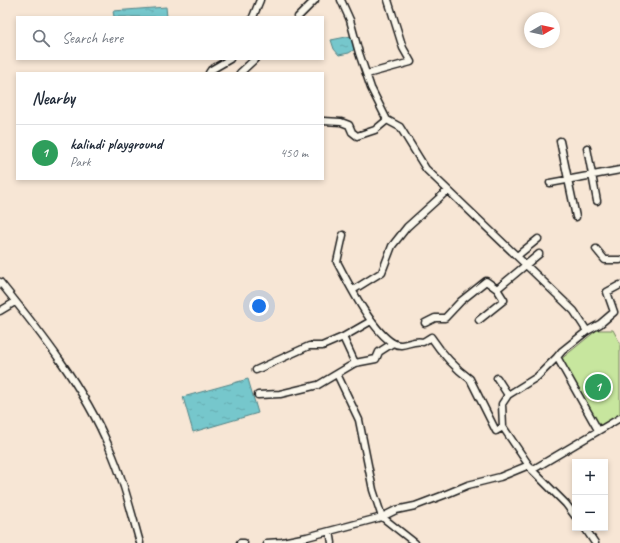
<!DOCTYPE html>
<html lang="en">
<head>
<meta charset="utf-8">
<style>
	:root { --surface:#fff; --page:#f6f6f7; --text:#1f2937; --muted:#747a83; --line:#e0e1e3; --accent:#d1495b }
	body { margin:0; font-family:Caveat,sans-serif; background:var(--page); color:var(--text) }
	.controls { position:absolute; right:12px; bottom:12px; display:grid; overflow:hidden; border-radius:0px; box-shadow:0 2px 6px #0003 }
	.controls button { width:36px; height:36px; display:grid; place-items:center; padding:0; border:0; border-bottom:1px solid var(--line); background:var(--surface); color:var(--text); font:20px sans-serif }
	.compass { position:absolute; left:524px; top:12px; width:36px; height:36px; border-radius:50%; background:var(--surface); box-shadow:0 2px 6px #0003; rotate:81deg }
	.you { position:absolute; left:259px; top:306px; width:14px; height:14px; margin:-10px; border:3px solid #fff; border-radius:50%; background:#1a73e8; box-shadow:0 0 0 6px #1a73e833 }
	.badge { display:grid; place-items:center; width:26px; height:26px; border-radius:50%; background:var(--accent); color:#fff; font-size:13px; font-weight:700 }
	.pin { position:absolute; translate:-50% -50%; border:2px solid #fff; box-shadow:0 1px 4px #0006 }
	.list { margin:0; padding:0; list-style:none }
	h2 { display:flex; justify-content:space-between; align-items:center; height:52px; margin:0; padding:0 16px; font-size:17px }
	h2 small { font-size:13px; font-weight:400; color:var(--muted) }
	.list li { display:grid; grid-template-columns:26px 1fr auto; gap:12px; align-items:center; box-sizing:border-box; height:56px; padding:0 16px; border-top:1px solid var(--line) }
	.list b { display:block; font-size:15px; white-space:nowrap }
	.list p { margin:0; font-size:13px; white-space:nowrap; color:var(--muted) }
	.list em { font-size:13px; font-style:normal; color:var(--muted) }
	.icon { flex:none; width:22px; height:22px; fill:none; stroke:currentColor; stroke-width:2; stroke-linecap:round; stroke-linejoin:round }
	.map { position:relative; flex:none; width:620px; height:543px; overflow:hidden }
	.search { position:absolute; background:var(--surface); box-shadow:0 2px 6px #0003; left:16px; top:16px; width:308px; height:44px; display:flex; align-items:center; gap:10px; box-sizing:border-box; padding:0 14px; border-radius:0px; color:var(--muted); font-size:15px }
	.panel { position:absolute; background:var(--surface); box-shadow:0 2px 6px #0003; left:16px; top:72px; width:308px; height:108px; border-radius:0px }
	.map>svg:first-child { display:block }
	.park { fill:#c7e69e; stroke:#72815d }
	.water { fill:url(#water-ripples); stroke:#528386 }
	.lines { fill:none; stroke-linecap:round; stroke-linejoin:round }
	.street-casing { stroke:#1c1c1c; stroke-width:9 }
	.street { stroke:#fbf7ec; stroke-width:6 }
</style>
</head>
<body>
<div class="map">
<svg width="620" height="543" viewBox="0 0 620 543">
	<defs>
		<pattern id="water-ripples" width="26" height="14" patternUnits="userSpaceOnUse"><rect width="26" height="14" fill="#76c7cc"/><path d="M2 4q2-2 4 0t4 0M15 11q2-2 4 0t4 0" fill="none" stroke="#66aaaf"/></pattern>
	</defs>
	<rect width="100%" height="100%" fill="#f7e6d5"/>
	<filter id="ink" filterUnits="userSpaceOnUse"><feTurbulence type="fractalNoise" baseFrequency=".025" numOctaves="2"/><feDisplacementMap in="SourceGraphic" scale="8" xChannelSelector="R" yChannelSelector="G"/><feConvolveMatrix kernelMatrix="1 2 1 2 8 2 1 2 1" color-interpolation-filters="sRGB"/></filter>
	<g filter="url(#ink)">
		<!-- park -->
		<path class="park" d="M597,330H613L620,343V414L599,426L560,360Z"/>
		<!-- water -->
		<path class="water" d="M166,7L167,17H114L113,11Z
			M351,36L355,49L349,53L339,55L334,49L331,40Z
			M248,379L258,413L193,432L183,397Z"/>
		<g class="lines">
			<defs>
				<path id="street" d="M341,0L350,20L359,53L371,88L387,120L400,127L426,169L574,311L587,331L562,351L557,357L598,430
					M253,17L260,0
					M298,17L315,0
					M209,73L211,70L230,59
					M240,73L255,59
					M367,74L411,62L403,48L388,0
					M323,121L341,122L349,125L352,132L357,136L375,130L387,120
					M560,141L576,217
					M587,148L597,201
					M550,183L620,170
					M343,235L337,262C349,284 372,331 393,343C404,349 411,339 423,342L431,337C441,352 455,368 470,379L496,431L503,427L502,404L508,395L537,377L557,357
					M596,249L605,260H620
					M517,256L538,239
					M0,282C41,333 84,387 109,447C123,478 131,511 140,543
					M497,289L539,254
					M353,290L382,272L392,246L407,227L448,190
					M0,311L15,302
					M425,323L435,318H445L461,301L486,281L497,289L504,300L479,320
					M587,331L600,324L614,312L607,292L620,285
					M343,337L355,363
					M256,370L309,346H322L343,337L371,321
					M337,374L359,420L373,490L382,517L415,543
					M497,378L508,395
					M258,395L280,394L318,385L355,363L376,359L379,352L393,343
					M503,427L532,470L566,504L575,516
					M532,470L620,418
					M585,528L595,543
					M330,531L332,543
					M240,543H244
					M267,543L282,542L307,537L382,517L396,510L415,506L444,495L468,485L500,477L529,465"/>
			</defs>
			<!-- street casing -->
			<use href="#street" class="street-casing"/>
			<!-- street -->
			<use href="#street" class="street"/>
		</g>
	</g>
</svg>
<div class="controls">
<button>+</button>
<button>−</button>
</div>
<svg class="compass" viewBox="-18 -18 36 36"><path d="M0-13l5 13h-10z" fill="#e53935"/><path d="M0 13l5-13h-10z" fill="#747a83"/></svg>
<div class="you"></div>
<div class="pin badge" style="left:598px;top:387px;background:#2e9e5b">1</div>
<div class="search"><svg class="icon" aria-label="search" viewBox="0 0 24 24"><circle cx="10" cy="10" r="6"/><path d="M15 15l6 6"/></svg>Search here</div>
<section class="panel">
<h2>Nearby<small></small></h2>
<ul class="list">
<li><span class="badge" style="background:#2e9e5b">1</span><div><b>kalindi playground</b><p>Park</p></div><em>450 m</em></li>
</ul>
</section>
</div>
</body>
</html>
